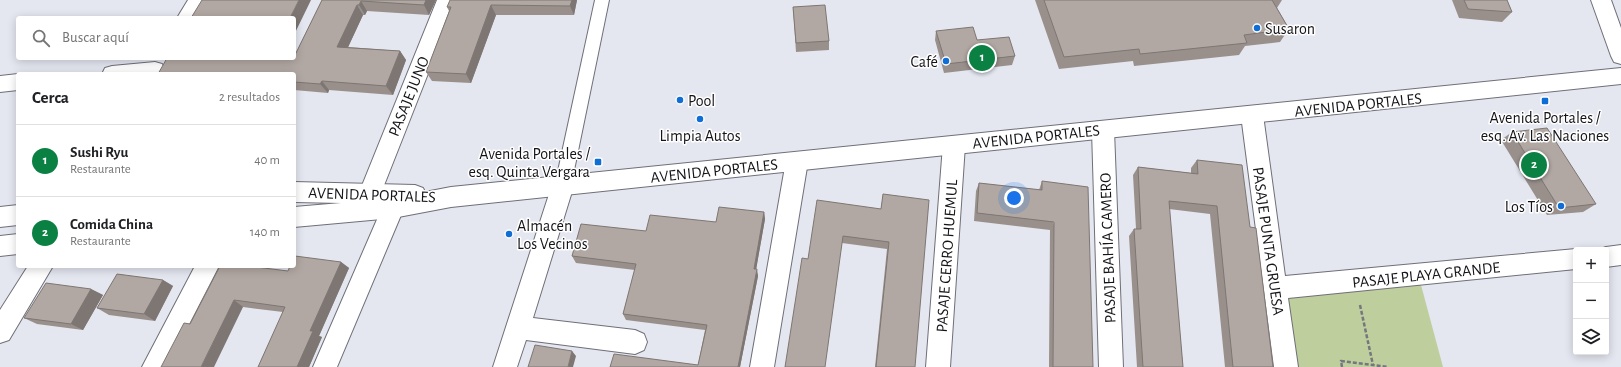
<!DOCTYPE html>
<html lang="es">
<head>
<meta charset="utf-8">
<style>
	:root { --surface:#fff; --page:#f6f6f6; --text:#202124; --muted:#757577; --line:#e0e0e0; --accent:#0b8043 }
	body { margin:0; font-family:"Alegreya Sans",sans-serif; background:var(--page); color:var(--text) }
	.controls { position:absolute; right:12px; bottom:12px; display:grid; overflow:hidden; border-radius:4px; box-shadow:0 2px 10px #0003 }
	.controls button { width:36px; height:36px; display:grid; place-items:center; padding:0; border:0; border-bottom:1px solid var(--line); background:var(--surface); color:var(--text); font:20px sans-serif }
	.you { position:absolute; left:1014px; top:198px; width:14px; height:14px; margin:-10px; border:3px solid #fff; border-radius:50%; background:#1a73e8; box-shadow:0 0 0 6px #1a73e833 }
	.badge { display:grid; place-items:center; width:26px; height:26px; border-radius:50%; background:var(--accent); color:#fff; font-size:13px; font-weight:700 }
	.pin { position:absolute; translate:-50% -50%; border:2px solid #fff; box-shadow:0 1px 4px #0006 }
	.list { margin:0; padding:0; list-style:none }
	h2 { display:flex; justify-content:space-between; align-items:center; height:52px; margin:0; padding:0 16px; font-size:17px }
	h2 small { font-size:13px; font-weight:400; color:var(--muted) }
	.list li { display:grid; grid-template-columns:26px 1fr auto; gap:12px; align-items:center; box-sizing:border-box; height:72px; padding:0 16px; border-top:1px solid var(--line) }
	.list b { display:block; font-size:15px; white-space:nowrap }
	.list p { margin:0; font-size:13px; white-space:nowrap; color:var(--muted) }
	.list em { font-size:13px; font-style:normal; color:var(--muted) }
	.icon { flex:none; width:22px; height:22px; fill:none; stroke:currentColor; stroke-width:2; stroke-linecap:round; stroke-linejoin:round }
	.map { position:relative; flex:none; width:1621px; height:367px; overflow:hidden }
	.search { position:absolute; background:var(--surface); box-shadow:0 2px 10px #0003; left:16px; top:16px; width:280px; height:44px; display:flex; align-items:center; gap:10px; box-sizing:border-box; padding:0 14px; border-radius:4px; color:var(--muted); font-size:15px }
	.panel { position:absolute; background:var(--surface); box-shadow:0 2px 10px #0003; left:16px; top:72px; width:280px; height:196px; border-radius:4px }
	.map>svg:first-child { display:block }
	.green { fill:#bece9d }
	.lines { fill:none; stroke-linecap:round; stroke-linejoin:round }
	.service-casing { stroke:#6e6f78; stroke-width:2 }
	.minor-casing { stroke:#6e6f78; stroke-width:2 }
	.tertiary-casing { stroke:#6e6f78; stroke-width:2 }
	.secondary-casing { stroke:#6e6f78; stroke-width:2 }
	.path { stroke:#76777e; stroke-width:2.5; stroke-dasharray:4 2; stroke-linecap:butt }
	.service { fill:#fff; fill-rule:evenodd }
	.minor { fill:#fff; fill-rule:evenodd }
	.tertiary { fill:#fff; fill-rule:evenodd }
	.secondary { fill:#fff; fill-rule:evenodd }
	.wall { fill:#99908c }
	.shaded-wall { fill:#7d7672 }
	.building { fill:#b2a8a3; stroke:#7d7672 }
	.poi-dot { fill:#0e6ed6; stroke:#fff; stroke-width:1.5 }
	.labels { text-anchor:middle; stroke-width:3; stroke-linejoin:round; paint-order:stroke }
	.poi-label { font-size:16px; fill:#141418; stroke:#fff; text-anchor:start }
	.street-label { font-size:16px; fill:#141418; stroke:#fff }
</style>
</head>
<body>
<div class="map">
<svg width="1621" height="367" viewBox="0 0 1621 367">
	<rect width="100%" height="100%" fill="#e4e6f0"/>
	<!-- green -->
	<path class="green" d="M1421,285L1443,367H1294L1284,296Z"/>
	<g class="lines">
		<defs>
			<path id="service" d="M595,0H609L571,185L568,190L563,192L558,190L555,185Z"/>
			<path id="minor" d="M188,0H208L197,18H177Z
				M437,0H457L381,193L378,200L370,203L362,200L359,193Z
				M155,62L162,64L165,70L163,74H102L105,68L112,66Z
				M18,74V90L0,92V76Z
				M1252,106L1259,109L1263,115L1285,276L1576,249L1580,250H1576V269L1288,298L1298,367H1274L1241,115L1245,109Z
				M1103,121L1111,124L1114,130L1123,367H1099L1092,130L1095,124Z
				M954,136L962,139L965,145L950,367H926L943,145L946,139Z
				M797,152L805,154L808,161L774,367H750L786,161L789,154Z
				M563,175L571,178L574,185L533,318L635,330L644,334L647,342L644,350L635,354L526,340L517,367H493L552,185L555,178Z
				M393,198L401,201L404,208L337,367H313L385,201Z
				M1621,245V265L1606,267V250H1598L1606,247Z
				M28,266H53L9,340L0,343V310Z
				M195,266H219L167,367H142Z"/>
			<path id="tertiary" d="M1591,0H1611L1621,28V64L1614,62L1611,56Z"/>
			<path id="secondary" d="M1621,68V84L451,207L393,218L294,227V207L341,203L294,202V182L415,185L423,188L425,192L451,187Z
				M18,205V225L0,227V207Z
				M18,234V254L0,256V236Z"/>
		</defs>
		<!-- service casing -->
		<use href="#service" class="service-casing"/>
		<!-- minor casing -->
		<use href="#minor" class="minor-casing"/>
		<!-- tertiary casing -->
		<use href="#tertiary" class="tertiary-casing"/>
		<!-- secondary casing -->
		<use href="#secondary" class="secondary-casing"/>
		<!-- path -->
		<path class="path" d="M1360,305L1373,365
			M1342,367L1341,361L1388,367"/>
		<!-- service -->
		<use href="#service" class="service"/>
		<!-- minor -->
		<use href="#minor" class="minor"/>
		<!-- tertiary -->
		<use href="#tertiary" class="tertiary"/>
		<!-- secondary -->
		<use href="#secondary" class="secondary"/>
	</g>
	<!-- wall -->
	<path class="wall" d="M322,0H436L429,15L367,11L365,15H363L348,47L400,51L406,60L393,95L329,90L328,93L294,90V58L295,55Z
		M577,0L574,15H496L471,83L432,81L426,72L449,11L447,7Z
		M1035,0H1282L1277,8L1289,29L1280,42L1245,46L1239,55L1134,66L1133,61L1059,69Z
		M1452,0H1507L1512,12L1502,22L1459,18Z
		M793,7L829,41V50L796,52Z
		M936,31L977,40L1015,56L1012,65L944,73L935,40Z
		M1512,132L1596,204L1583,212L1547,215L1501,140Z
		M1197,160L1250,227L1273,367H1225L1210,214L1169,209L1183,367H1137L1129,236L1134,229H1136L1133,175L1138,167L1191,173V168Z
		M1042,181L1093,367H1049L1050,230L974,221L976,191L979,183L1039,190Z
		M883,194L915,367H875L887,249L842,243L808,259L881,209Z
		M764,212L765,219L756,269L758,276L740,367H610L698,365L705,330L626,320L623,314L635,270L576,263L572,256L646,231L716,222Z
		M341,262L349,268L319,336L322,337L309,367H258L283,312L243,307L190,324L288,271Z
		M163,280L173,286L155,321L109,315L97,308Z
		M91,289L103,295L83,330L37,324L24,318Z"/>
	<!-- shaded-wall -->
	<path class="shaded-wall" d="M299,0H311L294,35V18H290Z
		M426,0H436L429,15L424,5Z
		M572,0H577L574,15L570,6Z
		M361,1L367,11L365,15L359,5Z
		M357,5L363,15L344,56L337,47Z
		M491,5L496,15L471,83L466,74Z
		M400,51L406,60L393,95L386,86Z
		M322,81L329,90L328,93L320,84Z
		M764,212L765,219L755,276L754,269Z
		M341,262L349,268L319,336L322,337L309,367H297L310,331Z
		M757,269L758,276L740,367H738Z
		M163,280L173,286L155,321L144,314Z
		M91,289L103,295L83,330L71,324Z
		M234,300L243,307L214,367H201Z
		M572,351L576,356L573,367H568Z"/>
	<!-- building -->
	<path class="building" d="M202,0H299L290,18H191Z
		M322,0H426L424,5L361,1L359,5H357L337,47L400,51L386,86L322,81L320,84L294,82V74H158L167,58H294V56L295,55Z
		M450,0H572L570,6L491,5L466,74L426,72L451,7H447Z
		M1044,0H1272L1289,29L1244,35L1247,43L1140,54L1139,49L1064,57Z
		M1464,0H1507L1512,12L1468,9Z
		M825,5L829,41L796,43L793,7Z
		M973,27L977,40L1009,37L1015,56L946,64L936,31Z
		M1547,128L1596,204L1559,208L1512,132Z
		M1197,160L1242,165L1250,227L1256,228L1273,367H1233L1217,206L1169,201L1183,367H1143L1134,229H1141L1138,167L1198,174Z
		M1042,181L1088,187L1093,367H1053L1054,222L977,213L979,183L1042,190Z
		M883,194L929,200L915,367H876L889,242L843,236L825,367H785L802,258L808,259L817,200L881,209Z
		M719,207L764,212L754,269H757L738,367H610L614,354L698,365L707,325L623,314L636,264L572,256L581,224L646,231L650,215L716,222Z
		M295,256L341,262L310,331H313L297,367H258L285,307L234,300L201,367H161L184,323L190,324L220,266H248L288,271L290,266H294V258Z
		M117,274L163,280L144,314L97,308Z
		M46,283L91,289L71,324L24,318Z
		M535,345L572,351L568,367H528Z"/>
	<!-- markers -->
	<g class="poi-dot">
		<circle cx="1257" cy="28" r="4"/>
		<circle cx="946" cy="61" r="4"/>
		<circle cx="680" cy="100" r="4"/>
		<rect x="1541" y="97" width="8" height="8" rx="2"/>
		<circle cx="700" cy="119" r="4"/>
		<rect x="594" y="158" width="8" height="8" rx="2"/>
		<circle cx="1561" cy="206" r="4"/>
		<circle cx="509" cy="234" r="4"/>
	</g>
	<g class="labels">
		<!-- poi labels -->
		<g class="poi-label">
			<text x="1265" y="34">Susaron</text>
			<text x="938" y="67" text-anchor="end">Café</text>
			<text x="688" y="106">Pool</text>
			<text x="1545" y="123" text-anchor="middle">Avenida Portales /<tspan x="1545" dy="18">esq. Av. Las Naciones</tspan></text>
			<text x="700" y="141" text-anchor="middle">Limpia Autos</text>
			<text x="590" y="159" text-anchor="end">Avenida Portales /<tspan x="590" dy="18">esq. Quinta Vergara</tspan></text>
			<text x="1553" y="212" text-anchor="end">Los Tíos</text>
			<text x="517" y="231">Almacén<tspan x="517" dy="18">Los Vecinos</tspan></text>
		</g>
		<!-- street labels -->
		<g class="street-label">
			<text transform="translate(408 96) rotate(-68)" y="6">PASAJE JUNO</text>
			<text transform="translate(1358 104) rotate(-6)" y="6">AVENIDA PORTALES</text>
			<text transform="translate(1036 136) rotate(-6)" y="6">AVENIDA PORTALES</text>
			<text transform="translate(714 170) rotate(-6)" y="6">AVENIDA PORTALES</text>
			<text transform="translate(372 194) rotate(2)" y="6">AVENIDA PORTALES</text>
			<text transform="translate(1269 241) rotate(82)" y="6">PASAJE PUNTA GRUESA</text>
			<text transform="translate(1107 248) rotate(-92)" y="6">PASAJE BAHÍA CAMERO</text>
			<text transform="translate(946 256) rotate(-86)" y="6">PASAJE CERRO HUEMUL</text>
			<text transform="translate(1426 274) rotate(-6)" y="6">PASAJE PLAYA GRANDE</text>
		</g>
	</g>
</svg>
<div class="controls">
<button>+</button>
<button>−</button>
<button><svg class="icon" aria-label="layers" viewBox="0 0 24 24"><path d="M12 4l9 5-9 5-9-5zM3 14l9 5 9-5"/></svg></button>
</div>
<div class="you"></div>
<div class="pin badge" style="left:982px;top:58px">1</div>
<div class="pin badge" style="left:1534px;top:165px">2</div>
<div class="search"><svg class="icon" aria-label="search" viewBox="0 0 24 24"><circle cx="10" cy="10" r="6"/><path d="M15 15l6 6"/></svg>Buscar aquí</div>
<section class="panel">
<h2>Cerca<small>2 resultados</small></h2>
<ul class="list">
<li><span class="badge">1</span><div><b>Sushi Ryu</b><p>Restaurante</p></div><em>40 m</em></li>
<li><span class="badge">2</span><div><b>Comida China</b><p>Restaurante</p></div><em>140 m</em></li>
</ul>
</section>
</div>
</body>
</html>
